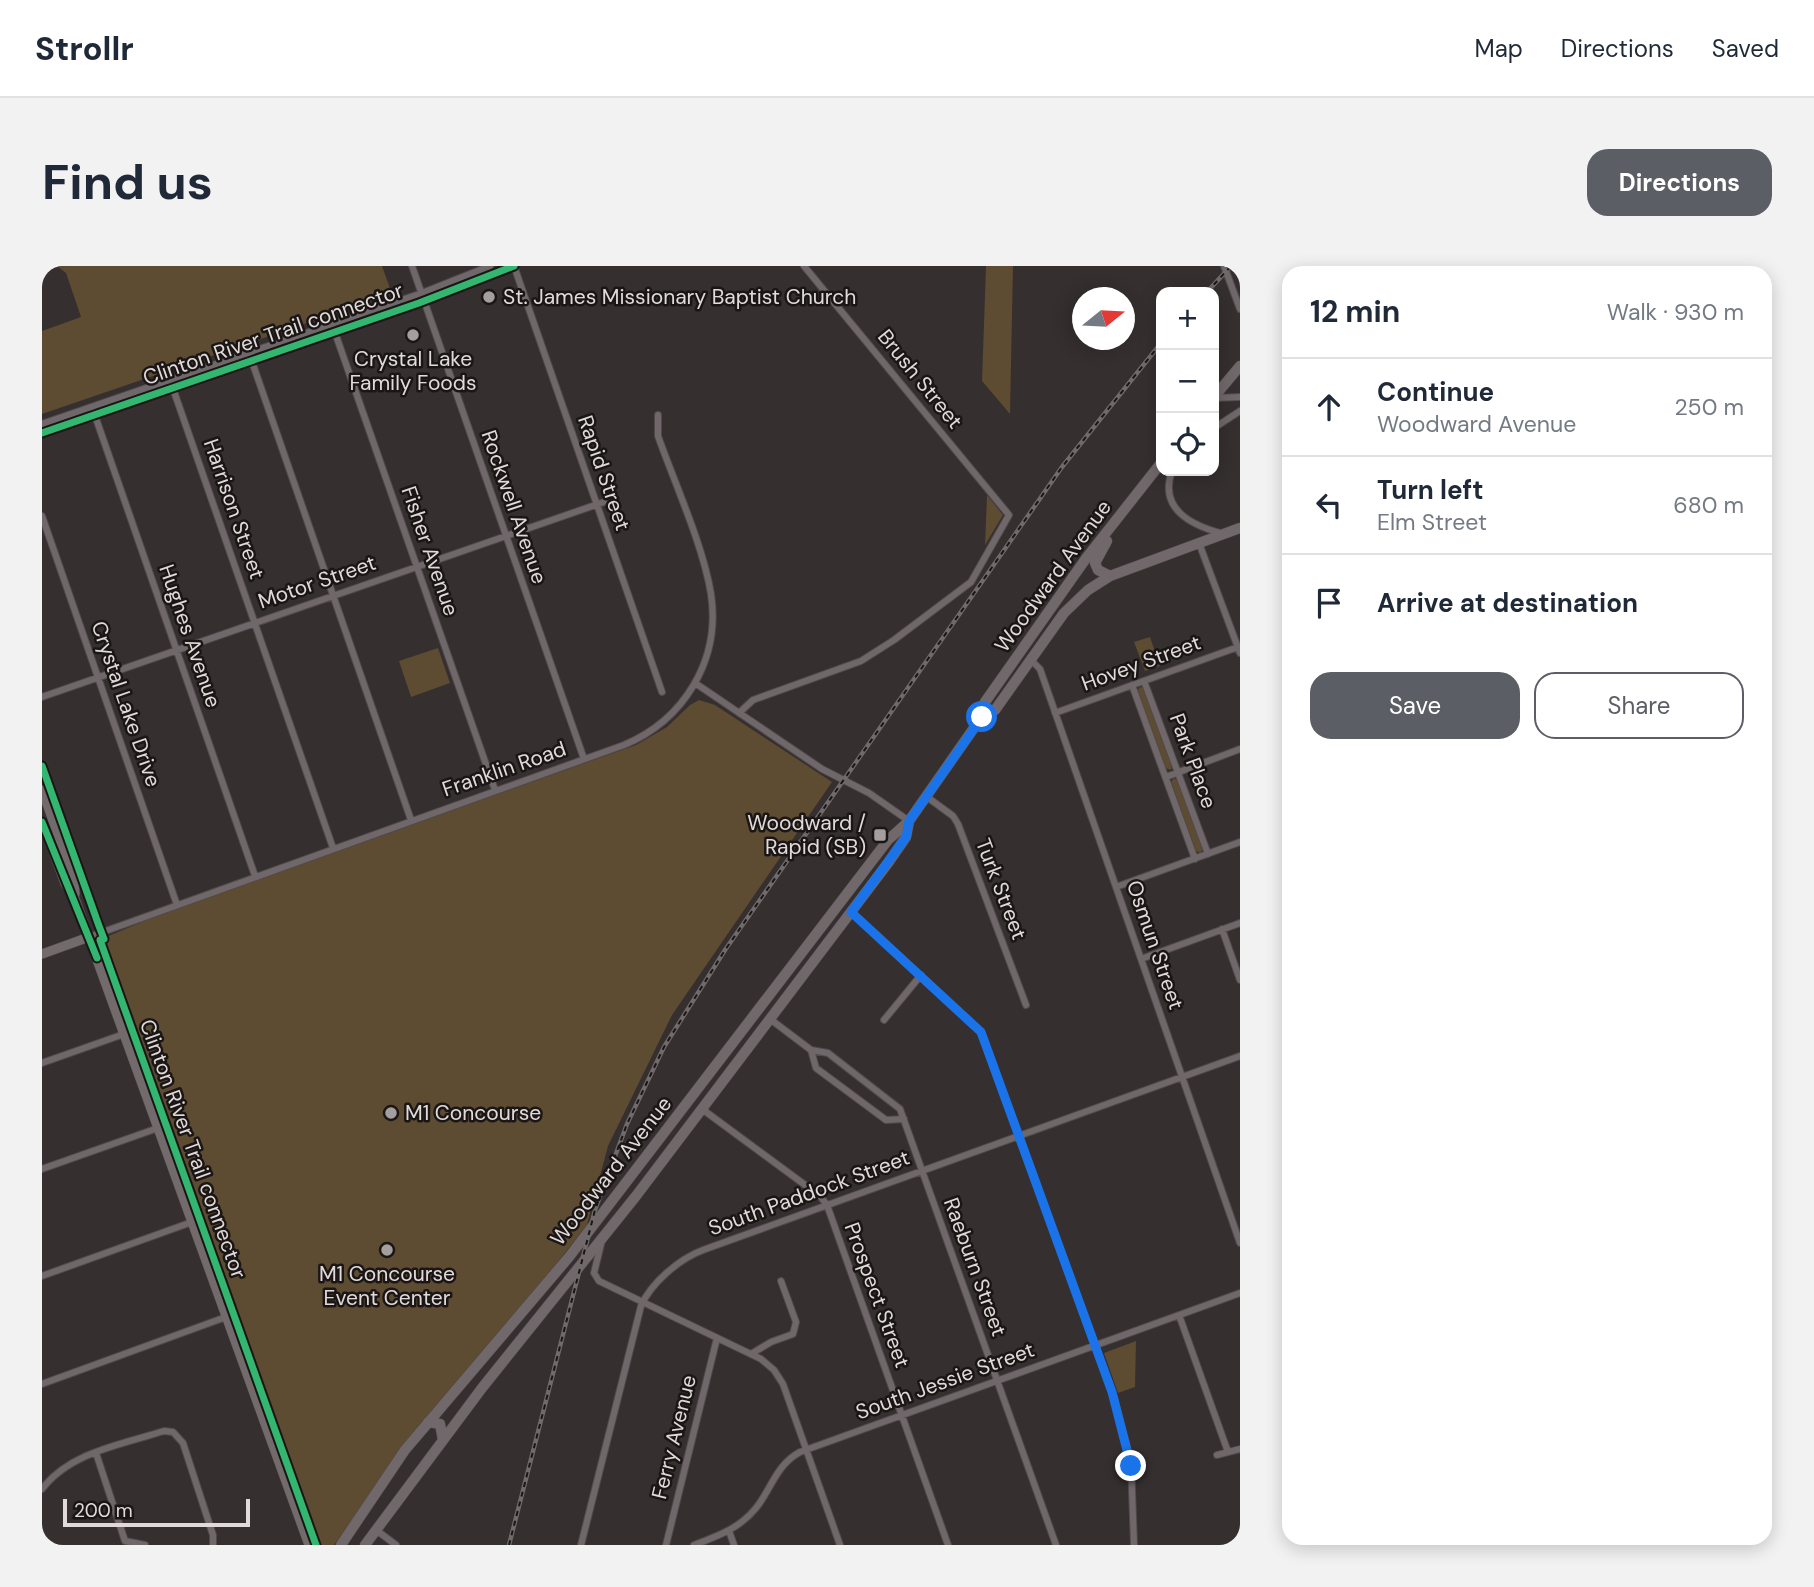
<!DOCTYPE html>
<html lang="en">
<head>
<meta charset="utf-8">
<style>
	:root { --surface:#fff; --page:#f2f2f3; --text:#1f2937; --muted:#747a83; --line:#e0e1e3; --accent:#5b5e65 }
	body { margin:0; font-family:"DM Sans",sans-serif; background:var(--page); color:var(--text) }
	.controls { position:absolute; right:21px; top:21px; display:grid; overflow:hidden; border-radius:14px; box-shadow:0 4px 18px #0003 }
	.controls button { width:63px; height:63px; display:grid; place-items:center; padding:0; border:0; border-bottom:2px solid var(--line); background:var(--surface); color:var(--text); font:35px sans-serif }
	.compass { position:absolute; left:1030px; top:21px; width:63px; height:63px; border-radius:50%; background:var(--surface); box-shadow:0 4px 18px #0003; rotate:72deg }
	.scale { position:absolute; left:21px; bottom:18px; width:187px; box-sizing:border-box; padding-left:7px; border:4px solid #e1dad9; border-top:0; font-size:19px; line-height:24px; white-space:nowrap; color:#e1dad9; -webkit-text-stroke:5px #1b1616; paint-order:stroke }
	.stop { position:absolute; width:21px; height:21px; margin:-16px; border:5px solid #1a73e8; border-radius:50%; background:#fff }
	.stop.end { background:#1a73e8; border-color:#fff; box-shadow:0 2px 7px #0008 }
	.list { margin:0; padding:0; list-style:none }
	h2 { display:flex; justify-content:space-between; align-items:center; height:91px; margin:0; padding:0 28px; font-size:30px }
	h2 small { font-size:23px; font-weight:400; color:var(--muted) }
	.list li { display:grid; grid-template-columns:46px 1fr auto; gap:21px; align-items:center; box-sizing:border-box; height:98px; padding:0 28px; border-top:2px solid var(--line) }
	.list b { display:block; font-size:26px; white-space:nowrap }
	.list p { margin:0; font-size:23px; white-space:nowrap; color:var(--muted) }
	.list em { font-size:23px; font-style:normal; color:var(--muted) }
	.actions { display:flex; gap:14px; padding:21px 28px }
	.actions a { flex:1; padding:16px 0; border:2px solid var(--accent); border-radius:21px; text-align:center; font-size:24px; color:var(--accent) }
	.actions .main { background:var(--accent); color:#fff }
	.icon { flex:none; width:38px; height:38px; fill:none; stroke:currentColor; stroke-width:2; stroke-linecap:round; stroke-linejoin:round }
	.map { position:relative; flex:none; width:1198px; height:1279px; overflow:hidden; border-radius:21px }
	header { display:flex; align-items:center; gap:42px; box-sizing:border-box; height:98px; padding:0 35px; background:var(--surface); border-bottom:2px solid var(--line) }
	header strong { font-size:33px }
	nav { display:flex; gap:38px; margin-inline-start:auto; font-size:24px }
	.intro { display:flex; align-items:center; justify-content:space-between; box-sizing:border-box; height:168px; padding:0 42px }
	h1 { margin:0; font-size:49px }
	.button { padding:18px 32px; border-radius:21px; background:var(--accent); color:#fff; font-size:24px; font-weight:700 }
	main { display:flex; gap:42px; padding:0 42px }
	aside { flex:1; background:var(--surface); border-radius:21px; box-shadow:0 4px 18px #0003 }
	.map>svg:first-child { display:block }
	.green { fill:#5d4b32 }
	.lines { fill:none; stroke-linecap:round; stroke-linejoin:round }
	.street-casing { stroke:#504b4b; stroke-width:8 }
	.secondary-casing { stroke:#504b4b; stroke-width:10 }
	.primary-casing { stroke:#504b4b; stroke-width:11 }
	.street { stroke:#70676a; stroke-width:6 }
	.secondary { stroke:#736a6c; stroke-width:9 }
	.primary { stroke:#71686b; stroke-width:10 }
	.rail-casing { stroke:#706a6b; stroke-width:4.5 }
	.rail { stroke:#1b1616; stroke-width:2; stroke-dasharray:5; stroke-linecap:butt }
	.cycleway-casing { stroke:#1b1616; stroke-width:11 }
	.cycleway { stroke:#33b770; stroke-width:7 }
	.route { stroke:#1a73e8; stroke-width:9 }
	.poi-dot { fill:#a59e9e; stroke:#1b1616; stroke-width:2.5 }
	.labels { text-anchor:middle; stroke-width:5; stroke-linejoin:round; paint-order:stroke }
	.poi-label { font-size:21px; fill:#e1dad9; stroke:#1b1616; text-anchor:start }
	.street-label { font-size:21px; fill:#e1dad9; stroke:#1b1616 }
</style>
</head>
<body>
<header>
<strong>Strollr</strong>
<nav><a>Map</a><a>Directions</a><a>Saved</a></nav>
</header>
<div class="intro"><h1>Find us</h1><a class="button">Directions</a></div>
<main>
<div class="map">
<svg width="1198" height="1279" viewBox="0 0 1198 1279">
	<rect width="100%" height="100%" fill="#352f2f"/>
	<!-- green -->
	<path class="green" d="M15,0H340L350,28L0,148V65L39,51L24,7Z
		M944,0H971L968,148L940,115Z
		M945,229L961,249L943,279Z
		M1108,371L1118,400L1103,405L1092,376Z
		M396,382L408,417L369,431L357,395Z
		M1098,421L1102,422L1130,499L1129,504L1123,502L1095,425Z
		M657,434L673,439L790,516L630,749L566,880L545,959L292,1279H273L100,800L57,674L121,647L594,479L625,461L648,439Z
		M1132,512L1136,515L1161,582L1159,587L1154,585L1129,516Z
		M1094,1075L1093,1121L1076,1127L1062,1087Z"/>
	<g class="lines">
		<defs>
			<path id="street" d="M370,0L542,493
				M472,0L620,426
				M1182,0L1198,43
				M290,58L453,524
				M207,87L369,554
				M128,114L291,582
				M1172,132L1198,131
				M50,141L213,610
				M0,158L380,27L448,0
				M1172,162L1198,145
				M1130,205C1116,244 1151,260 1182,268
				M0,250L135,639
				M1157,277L1198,387
				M990,395L998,403L1198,977
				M1102,415L1166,588
				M653,417L780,503L827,527L867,555
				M1090,419L1153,593
				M0,431L562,236
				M697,447L711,434L819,395L852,374L929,316L967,249L762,0
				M1013,447L1196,381
				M1124,511L1198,483
				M885,531L911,550L916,558L984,739
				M1074,621L1198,576
				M809,646L939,766L1072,1132L1089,1196L1092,1279
				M1180,663L1198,714
				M47,671L582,479C642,454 679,394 669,328C661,279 633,218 616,170V149
				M1099,693L1198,657
				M728,753L769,784L786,787L858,843L1014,1279
				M842,754L879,709
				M769,784L774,802L844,854L862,853
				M0,797L82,768
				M660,843L778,930L785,939L906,1279
				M0,903L116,862
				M560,974L552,1007L557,1015L719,1093L732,1104L741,1118L798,1279
				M0,1010L150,956
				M1137,1049L1186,1186
				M709,1088L729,1076L751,1068L754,1056L739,1015
				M0,1118L184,1051
				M54,1187L83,1275L103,1279
				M1175,1189L1198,1183
				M0,1223C28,1186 81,1178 122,1165L131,1166L141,1177L171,1269V1279
				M334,1264L354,1279
				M687,1265L692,1279
				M539,1279L599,1040C609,1017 637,993 661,984L1198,790
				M624,1279L675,1072
				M652,1279C676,1270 698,1262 714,1242C730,1222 734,1199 758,1186L1198,1027"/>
			<path id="secondary" d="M0,524L32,613L33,628
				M0,556L23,617L33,633L267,1279
				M0,688L47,671"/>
			<path id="primary" d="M1172,131L1198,100
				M1065,275L1053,297L1056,304L1068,310
				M941,449L953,444L1022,347L1046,324L1068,310L1198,262
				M386,1156L398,1158L401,1174
				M299,1279L363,1184L527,991L846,574L867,555L941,449L943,436L1045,291L1119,197
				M323,1279L440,1122L594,930L846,597L864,571L867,555"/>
		</defs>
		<!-- street casing -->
		<use href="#street" class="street-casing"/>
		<!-- secondary casing -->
		<use href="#secondary" class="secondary-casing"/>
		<!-- primary casing -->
		<use href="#primary" class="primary-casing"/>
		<!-- street -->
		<use href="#street" class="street"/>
		<!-- secondary -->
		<use href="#secondary" class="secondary"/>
		<!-- primary -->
		<use href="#primary" class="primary"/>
		<defs>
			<path id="rail" d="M1165,26L1189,0
				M467,1279L553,944L585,858L622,781L683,684L1020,201L1119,77"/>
		</defs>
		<!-- rail casing -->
		<use href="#rail" class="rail-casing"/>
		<!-- rail -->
		<use href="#rail" class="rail"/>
		<defs>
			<path id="cycleway" d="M0,167L377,37L472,0
				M0,500L57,660L62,673L58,674L274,1279
				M0,556L55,692"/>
		</defs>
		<!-- cycleway casing -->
		<use href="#cycleway" class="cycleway-casing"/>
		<!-- cycleway -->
		<use href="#cycleway" class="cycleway"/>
	</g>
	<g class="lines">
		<!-- route -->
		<path class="route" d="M940,451L867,555L864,571L809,646L939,766L1070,1126L1089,1200"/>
	</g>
	<!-- markers -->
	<g class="poi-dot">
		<circle cx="447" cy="31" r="7"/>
		<circle cx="371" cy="69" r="7"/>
		<rect x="831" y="562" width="14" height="14" rx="3.5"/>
		<circle cx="349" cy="847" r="7"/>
		<circle cx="345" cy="984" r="7"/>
	</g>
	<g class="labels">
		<!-- poi labels -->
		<g class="poi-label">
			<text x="461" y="38">St. James Missionary Baptist Church</text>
			<text x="371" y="100" text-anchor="middle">Crystal Lake<tspan x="371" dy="24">Family Foods</tspan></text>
			<text x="824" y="564" text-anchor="end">Woodward /<tspan x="824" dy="24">Rapid (SB)</tspan></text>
			<text x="363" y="854">M1 Concourse</text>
			<text x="345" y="1015" text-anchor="middle">M1 Concourse<tspan x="345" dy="24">Event Center</tspan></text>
		</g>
		<!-- street labels -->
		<g class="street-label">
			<text transform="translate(231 68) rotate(-19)" y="7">Clinton River Trail connector</text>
			<text transform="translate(878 113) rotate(51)" y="7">Brush Street</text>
			<text transform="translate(562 207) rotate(71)" y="7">Rapid Street</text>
			<text transform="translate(472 241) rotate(71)" y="7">Rockwell Avenue</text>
			<text transform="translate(192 243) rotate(71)" y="7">Harrison Street</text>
			<text transform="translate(388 285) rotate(71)" y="7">Fisher Avenue</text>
			<text transform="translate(1011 310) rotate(-54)" y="7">Woodward Avenue</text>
			<text transform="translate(275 316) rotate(-19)" y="7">Motor Street</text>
			<text transform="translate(148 370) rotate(71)" y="7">Hughes Avenue</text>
			<text transform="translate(1099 397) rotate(-20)" y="7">Hovey Street</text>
			<text transform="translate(84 438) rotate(71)" y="7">Crystal Lake Drive</text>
			<text transform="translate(1151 495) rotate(70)" y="7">Park Place</text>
			<text transform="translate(462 503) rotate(-19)" y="7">Franklin Road</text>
			<text transform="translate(959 623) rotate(69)" y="7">Turk Street</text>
			<text transform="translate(1113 679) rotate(71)" y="7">Osmun Street</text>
			<text transform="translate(151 883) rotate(70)" y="7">Clinton River Trail connector</text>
			<text transform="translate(569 905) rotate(-52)" y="7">Woodward Avenue</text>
			<text transform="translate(767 927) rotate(-20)" y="7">South Paddock Street</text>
			<text transform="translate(933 1001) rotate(70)" y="7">Raeburn Street</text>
			<text transform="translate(835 1029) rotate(70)" y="7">Prospect Street</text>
			<text transform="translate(903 1115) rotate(-20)" y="7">South Jessie Street</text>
			<text transform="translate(632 1171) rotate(-76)" y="7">Ferry Avenue</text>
		</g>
	</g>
</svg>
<div class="controls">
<button>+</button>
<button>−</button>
<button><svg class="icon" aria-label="locate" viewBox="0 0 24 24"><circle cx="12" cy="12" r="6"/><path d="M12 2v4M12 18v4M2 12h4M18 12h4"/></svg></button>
</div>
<svg class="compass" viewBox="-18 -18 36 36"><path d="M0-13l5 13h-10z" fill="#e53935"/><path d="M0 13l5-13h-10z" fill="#747a83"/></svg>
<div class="scale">200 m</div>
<div class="stop" style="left:940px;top:451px"></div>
<div class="stop end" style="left:1089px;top:1200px"></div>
</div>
<aside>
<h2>12 min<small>Walk · 930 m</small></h2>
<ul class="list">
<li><svg class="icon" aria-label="ahead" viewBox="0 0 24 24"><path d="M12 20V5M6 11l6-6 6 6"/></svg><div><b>Continue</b><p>Woodward Avenue</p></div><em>250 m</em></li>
<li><svg class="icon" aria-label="left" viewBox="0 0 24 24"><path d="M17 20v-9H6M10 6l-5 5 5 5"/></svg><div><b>Turn left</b><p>Elm Street</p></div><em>680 m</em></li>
<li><svg class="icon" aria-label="arrive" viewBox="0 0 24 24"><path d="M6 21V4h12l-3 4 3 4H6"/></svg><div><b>Arrive at destination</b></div></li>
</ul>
<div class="actions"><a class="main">Save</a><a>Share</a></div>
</aside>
</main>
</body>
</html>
